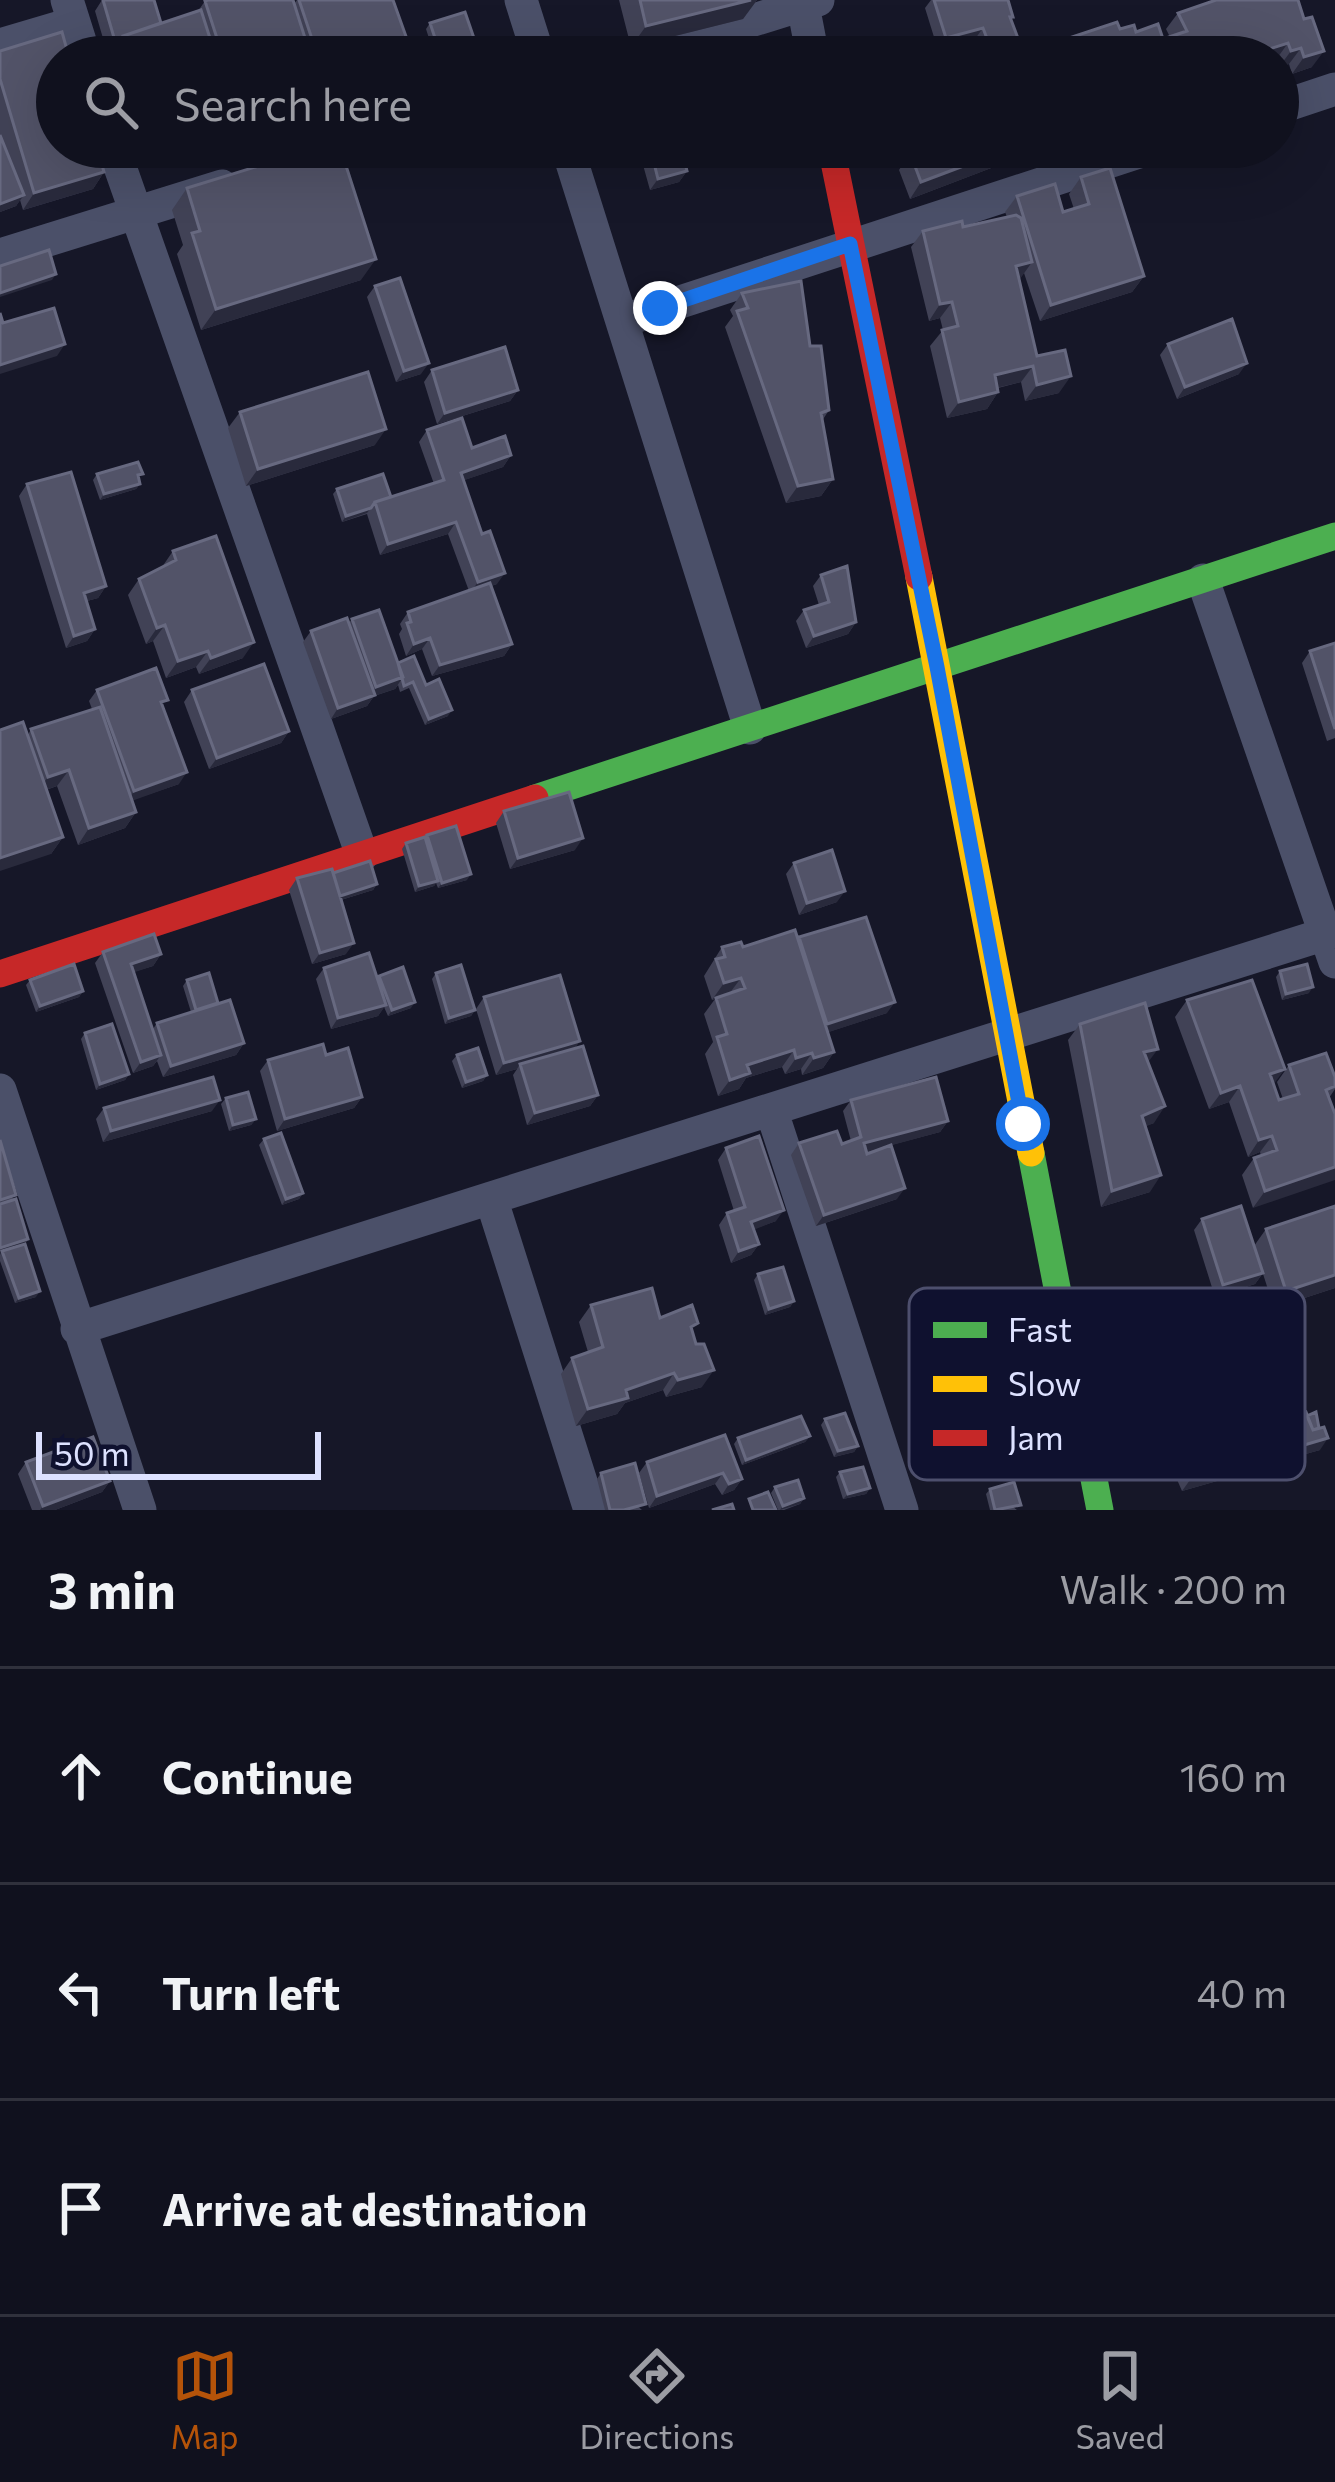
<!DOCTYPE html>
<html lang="en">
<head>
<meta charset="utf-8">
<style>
	:root { --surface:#10111e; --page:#191a27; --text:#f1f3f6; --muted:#9c9da4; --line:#30313c; --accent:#b45309 }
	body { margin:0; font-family:Commissioner,sans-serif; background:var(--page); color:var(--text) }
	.scale { position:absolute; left:36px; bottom:30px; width:285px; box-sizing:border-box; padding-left:12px; border:6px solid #dde1ff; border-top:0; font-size:33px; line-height:42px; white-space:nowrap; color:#dde1ff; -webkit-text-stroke:9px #0f112f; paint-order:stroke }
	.stop { position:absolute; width:36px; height:36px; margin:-27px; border:9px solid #1a73e8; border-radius:50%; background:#fff }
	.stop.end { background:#1a73e8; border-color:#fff; box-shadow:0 3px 12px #0008 }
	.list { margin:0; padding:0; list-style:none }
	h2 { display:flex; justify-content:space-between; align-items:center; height:156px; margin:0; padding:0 48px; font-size:51px }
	h2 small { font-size:39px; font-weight:400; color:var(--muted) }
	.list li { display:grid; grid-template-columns:78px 1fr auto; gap:36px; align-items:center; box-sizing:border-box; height:216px; padding:0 48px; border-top:3px solid var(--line) }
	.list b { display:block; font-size:45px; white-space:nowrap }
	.list em { font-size:39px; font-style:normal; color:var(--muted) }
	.icon { flex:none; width:66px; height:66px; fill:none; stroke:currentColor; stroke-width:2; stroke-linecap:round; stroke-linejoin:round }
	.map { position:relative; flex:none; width:1335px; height:1510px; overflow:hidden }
	.search { position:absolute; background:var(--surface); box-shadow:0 12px 48px #0002; left:36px; right:36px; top:36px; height:132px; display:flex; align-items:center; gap:30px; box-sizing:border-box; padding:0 42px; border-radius:66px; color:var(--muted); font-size:45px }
	.sheet { height:804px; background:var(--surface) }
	nav { display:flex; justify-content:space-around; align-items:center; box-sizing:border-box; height:168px; border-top:3px solid var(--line); background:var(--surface); font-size:33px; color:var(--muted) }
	nav a { display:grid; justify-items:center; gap:6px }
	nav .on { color:var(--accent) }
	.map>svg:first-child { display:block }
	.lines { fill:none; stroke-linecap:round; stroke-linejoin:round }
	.street { stroke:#4b5069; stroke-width:33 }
	.fast { stroke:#4caf50; stroke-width:27 }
	.slow { stroke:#ffc107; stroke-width:27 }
	.jam { stroke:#c62828; stroke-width:27 }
	.wall { fill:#414256 }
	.shaded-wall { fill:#292a3c }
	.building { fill:#525368; stroke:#676980; stroke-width:3 }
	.route { stroke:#1a73e8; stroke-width:15 }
	.key { fill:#0f112f; stroke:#4d4f6d; stroke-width:3 }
	.key-label { font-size:33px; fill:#dde1ff }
</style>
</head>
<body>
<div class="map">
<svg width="1335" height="1510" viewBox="0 0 1335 1510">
	<rect width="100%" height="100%" fill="#161728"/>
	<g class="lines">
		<!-- street -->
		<path class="street" d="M67,0L85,57
			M521,0L539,57
			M802,0L813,57
			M0,45L74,23
			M635,57L818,0
			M1278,108L1335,89
			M113,147L362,855
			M567,147L750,728
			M0,255L222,186
			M622,321L1154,147
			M1203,580L1335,962
			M0,1090L140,1510
			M772,1112L902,1510
			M491,1198L590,1510
			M77,1329L1335,931"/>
		<!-- fast -->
		<path class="fast" d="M535,798L1335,536
			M1031,1153L1100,1510"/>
		<!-- slow -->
		<path class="slow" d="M919,577L1031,1153"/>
		<!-- jam -->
		<path class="jam" d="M831,147L919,577
			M0,974L535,798"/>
	</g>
	<!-- wall -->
	<path class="wall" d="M102,0L161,23L198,11L205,1L294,4L297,0H393L412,57H113V51L107,52L95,11Z
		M619,0H757L743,19L631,47Z
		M931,0H1008L1013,17L1011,21L1025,57H982L975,39L938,50L925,8Z
		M1298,0L1312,67L1292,74L1289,64L1279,67L1278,57H1044L1054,43L1120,29L1163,39L1170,37L1166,29L1178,13Z
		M430,23L472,50L452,57H435L426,29Z
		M0,51L104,172L93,189L23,210L20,200L16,206L0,212Z
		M143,147H210L149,167Z
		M638,147H681L687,171L679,182L650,190Z
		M928,147H1046L910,199L899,170L910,153Z
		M1081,177L1144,276L1132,292L1040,321L1024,273L1019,279L1037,356L1059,393L1025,401L1021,382L998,388V392L987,409L947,418L930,346L943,330L940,318L929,321L911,247L923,231L963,227L1007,217L1005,212L1017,196L1063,212L1074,209L1069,194Z
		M187,188L361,280L201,330L177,254L183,245L172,210Z
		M375,286L421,374L396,382L367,297Z
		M742,293L810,346L829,410L822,421L833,479L821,496L786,503L725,327L733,316L730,310Z
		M1168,344L1239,374L1177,399L1160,355Z
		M432,370L518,390L510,401L437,424L424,382Z
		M240,412L375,445L246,486L228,428Z
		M427,430L472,448L511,455L503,467L464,480L497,584L491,586L512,644L504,656L432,676L422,649L406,656L399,634L402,629L400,624L408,612L469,591L448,534L380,555L367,514L342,522L333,494L337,489L391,497L434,484L419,442Z
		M97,474L139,479L140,484L136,489L100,500L93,480Z
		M27,484L106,586L98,598L87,601L95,629L87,641L66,648L19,496Z
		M173,551L243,658L199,674L196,667L166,678L153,641L146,644L128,595L139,579L162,567Z
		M821,575L856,622L848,634L806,648L796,621L804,610L819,605L813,586Z
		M352,619L398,663L426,685L448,716L425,725L409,688L400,692L398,685L395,689L374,696L367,706L331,719L303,642L311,631L349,623Z
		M1335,643V738L1327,741L1302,663L1310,651Z
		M97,690L163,708L179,784L132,800L136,812L125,828L78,845L57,786L46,790L63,837L51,854L28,735L31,729L92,709L89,701Z
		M192,690L289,731L281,743L209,769L184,702Z
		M504,811L575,850L510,869L496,823Z
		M427,835L467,880L438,888L436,883L434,886L415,892L402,849L406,843L425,838Z
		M794,863L837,902L799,915L786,874Z
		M333,873L377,884L373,890L341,900L346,954L312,964L289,890L297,878Z
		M798,938L887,1013L828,1032L834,1052L823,1068L802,1075L801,1069L785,1074L782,1067L746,1078L739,1089L718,1096L705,1054L713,1042L704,1014L715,999L712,1000L704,976L722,947H743Z
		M103,952L161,954L153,966L133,972L153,1029L157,1023L191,1012L183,986L187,980L218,1003L244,1043L236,1055L163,1077L157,1061L153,1066L133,1073L95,963Z
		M324,968L377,979L379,976L411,1008L388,1016L384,1007L378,1016L331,1029L316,979Z
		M1280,971L1309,993L1282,1000L1276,977Z
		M436,973L475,1010L471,1016L445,1024L432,979Z
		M30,980L83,991L79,997L36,1012L26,985Z
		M484,997L575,1048L598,1095L590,1106L527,1125L513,1075L517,1069L496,1075L476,1009Z
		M1187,1000L1274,1084L1279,1100L1283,1099L1277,1082L1289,1065L1335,1077V1089L1329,1098L1335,1114L1253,1208L1242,1175L1254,1158L1261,1156L1260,1152L1248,1157L1229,1102L1209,1109L1175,1017Z
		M1080,1024L1148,1062L1154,1123L1145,1126L1150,1192L1101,1207L1068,1040Z
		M85,1033L129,1074L125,1080L96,1090L81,1039Z
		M326,1055L362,1097L354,1108L277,1131L260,1071L268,1060Z
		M457,1055L487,1075L483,1081L462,1088L452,1061Z
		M226,1098L256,1119L251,1125L229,1131L221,1104Z
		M851,1100L948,1121L940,1132L891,1145L897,1199L816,1226L791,1155L799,1143L842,1144L851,1141L843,1111Z
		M104,1108L212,1111L103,1142L96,1119Z
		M264,1139L303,1193L299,1199L282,1205L259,1145Z
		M0,1140L13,1200L28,1239L25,1244L36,1297L15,1303L0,1261Z
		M726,1148L776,1221L754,1229L759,1244L751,1255L731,1263L719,1225L727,1213L734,1211L718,1160Z
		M1202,1219L1263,1273L1255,1284L1215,1297L1194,1230Z
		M1266,1229L1335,1288L1274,1308L1254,1246Z
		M758,1274L794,1301L790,1307L765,1315L754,1280Z
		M591,1305L660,1318L692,1332L702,1387L666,1397L663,1390L625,1403L617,1414L576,1426L561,1374L572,1358L588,1352L579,1322Z
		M975,1411L1005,1426L1001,1432L977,1437L971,1417Z
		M825,1419L858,1446L854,1452L834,1457L821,1425Z
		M1271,1424L1320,1450L1242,1472L1231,1438L1239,1427Z
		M725,1435L742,1479L734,1490L722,1495L715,1484L649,1508L639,1473L647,1462Z
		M810,1436L805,1442L742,1465L734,1444L738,1438Z
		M1157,1452L1224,1479L1182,1491L1175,1475L1152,1479L1149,1463Z
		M26,1462L110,1481L102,1492L55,1510H32L18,1474Z
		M840,1472L870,1488L866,1494L843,1499L836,1477Z
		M601,1473L642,1510H605L597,1479Z
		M775,1487L804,1498L800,1504L784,1510H778L771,1493Z
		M990,1489L1017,1510H990L986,1494Z"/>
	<!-- shaded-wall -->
	<path class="shaded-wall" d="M751,0H757L743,19L631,47L646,26Z
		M983,28L975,39L938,50L946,38Z
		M1288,43L1278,57H1244Z
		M476,44L472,50L452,57H441Z
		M1301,48L1289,64L1279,67L1291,51Z
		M1324,51L1312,67L1292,74L1304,57Z
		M171,147H210L149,167L161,150Z
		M1014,147H1046L910,199L921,182Z
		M687,171L679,182L650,190L658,179Z
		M104,172L93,189L23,210L34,193Z
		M24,195L16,206L0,212V204Z
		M376,259L361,280L201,330L216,309Z
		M1032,262L1020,279L1004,283L1016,266Z
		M56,274L52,280L0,297V293Z
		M1144,276L1132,292L1040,321L1051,305Z
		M952,302L940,318L929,321L940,304Z
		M65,344L57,356L0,374V365Z
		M429,363L421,374L396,382L404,371Z
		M1247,363L1239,374L1177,399L1185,387Z
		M1033,366L1021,382L983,391L995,375Z
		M1071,376L1059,393L1025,401L1037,385Z
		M518,390L510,401L437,424L445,413Z
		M998,392L987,409L947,418L959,402Z
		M386,429L375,445L246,486L258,469Z
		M511,455L503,467L453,484L461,473Z
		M833,479L821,496L786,503L798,486Z
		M140,484L136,489L100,500L104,494Z
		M371,508L367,513L342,522L346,516Z
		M456,522L448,534L380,555L388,544Z
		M505,573L497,584L470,593L478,582Z
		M106,586L98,598L76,604L84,593Z
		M856,622L848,634L806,648L814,636Z
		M165,625L153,641L146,644L157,628Z
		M95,629L87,641L66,648L74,636Z
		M430,638L422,649L406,656L414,644Z
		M254,642L243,658L199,674L211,658Z
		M512,644L504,656L432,676L440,665Z
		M208,651L196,667L166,678L178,661Z
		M403,677L395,689L374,696L367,706L331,719L338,708L369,697L376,687Z
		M452,710L448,716L425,725L429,719Z
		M289,731L281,743L209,769L217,758Z
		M69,770L57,786L36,793L48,777Z
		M187,772L179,784L126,803L134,791Z
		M136,812L125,828L78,845L89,828Z
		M63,837L51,854L0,871V858Z
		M583,838L575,850L510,869L518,858Z
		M471,874L467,880L438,888L442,883Z
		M438,881L434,886L415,892L419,886Z
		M377,884L373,890L331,903L335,898Z
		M845,891L837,902L799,915L807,903Z
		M354,943L346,954L312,964L320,953Z
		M161,954L153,966L123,976L131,964Z
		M741,978L729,994L712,1000L724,983Z
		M1313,987L1309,993L1282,1000L1286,994Z
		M83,991L79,997L36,1012L40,1006Z
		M415,1002L411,1008L388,1016L392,1010Z
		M895,1002L887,1013L820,1035L827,1024Z
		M386,1005L378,1016L331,1029L338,1018Z
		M475,1010L471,1016L445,1024L449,1018Z
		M580,1041L572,1053L520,1064L517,1069L496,1075L504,1063Z
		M244,1043L236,1055L163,1077L171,1066Z
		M1158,1049L1146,1065L1144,1052Z
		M794,1050L782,1067L746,1078L739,1089L718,1096L730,1080L747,1065Z
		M834,1052L823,1068L802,1075L814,1058Z
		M812,1053L801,1069L785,1074L796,1058Z
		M161,1055L153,1066L133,1073L141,1062Z
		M1285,1069L1273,1085L1270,1074Z
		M129,1074L125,1080L96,1090L100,1084Z
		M487,1075L483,1081L462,1088L466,1082Z
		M1240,1086L1229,1102L1209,1109L1221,1093Z
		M598,1095L590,1106L527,1125L535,1113Z
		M362,1097L354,1108L277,1131L285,1119Z
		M220,1100L212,1111L103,1142L111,1131Z
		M1165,1106L1154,1123L1130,1133L1142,1116Z
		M256,1119L251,1125L229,1131L233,1125Z
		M948,1121L940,1132L856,1155L864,1143Z
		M1272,1136L1260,1152L1248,1157L1259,1140Z
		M1335,1167V1180L1253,1208L1265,1191Z
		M1161,1175L1150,1192L1101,1207L1112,1191Z
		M905,1188L897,1199L816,1226L824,1215Z
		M303,1193L299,1199L282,1205L286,1199Z
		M784,1210L776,1221L743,1234L751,1222Z
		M28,1239L20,1250L2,1251L0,1255V1248Z
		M759,1244L751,1255L731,1263L739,1251Z
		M1263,1273L1255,1284L1215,1297L1223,1285Z
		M1335,1275V1288L1274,1308L1286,1291Z
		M40,1291L36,1297L15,1303L19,1298Z
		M794,1301L790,1307L765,1315L769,1309Z
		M714,1370L702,1387L666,1397L678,1380Z
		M674,1373L663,1390L625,1403L617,1414L576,1426L588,1409L626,1390Z
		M1005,1426L1001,1432L977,1437L981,1431Z
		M810,1436L805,1442L742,1465L746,1460Z
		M1328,1438L1320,1450L1242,1472L1250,1461Z
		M858,1446L854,1452L834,1457L838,1451Z
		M1183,1463L1175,1475L1152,1479L1160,1467Z
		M1232,1467L1224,1479L1182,1491L1190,1480Z
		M723,1473L715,1484L649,1508L657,1496Z
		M742,1479L734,1490L722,1495L729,1484Z
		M110,1481L102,1492L55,1510H40L43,1506Z
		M870,1488L866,1494L843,1499L848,1494Z
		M804,1498L800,1504L780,1510L783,1506Z"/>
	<!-- building -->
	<path class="building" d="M103,0H154L161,23L123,36L121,39L115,41Z
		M208,0H293L311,57H223L205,1Z
		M299,0H393L413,56L318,57Z
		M640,0H751L646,26Z
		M934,0H1008L1013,17H1010L1025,57H994L983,28L946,38Z
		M1216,0H1298L1304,19L1312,17L1324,51L1304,57L1301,48L1291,51L1288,43L1244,57H1056L1052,48L1054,43L1117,22L1120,29L1134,25L1136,32L1158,24L1163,39L1187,31L1178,13Z
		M201,10L216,57H130L123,36Z
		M465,12L476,44L441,56L430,23Z
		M62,32L69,57H57V147H97L104,172L34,193L0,79V51Z
		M711,46L714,57H682L681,53Z
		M0,135L24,195L0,204Z
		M320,147H340L376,259L216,309L192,233L200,231L187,188Z
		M650,147H681L687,171L658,179Z
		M928,147H1014L921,182L910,153Z
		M1110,168L1144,276L1051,305L1017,196L1055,184L1063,212L1089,204L1081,177Z
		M1016,215L1021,218L1032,262L1016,266L1037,356L1065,350L1071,376L1037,385L1033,366L995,375L998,392L959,402L942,330L958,326L952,302L940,304L923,231L962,221L963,227Z
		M49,250L56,274L0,293V266Z
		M400,278L429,363L404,371L375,286Z
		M801,281L810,346H821L829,410L821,413L833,479L798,486L737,311L748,308L742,293Z
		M54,308L65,344L0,365V313L3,323Z
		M1232,319L1247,363L1185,387L1168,344Z
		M505,347L518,390L445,413L432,370Z
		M368,372L386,429L258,469L240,412Z
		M462,418L472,448L505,436L511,455L461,473L482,534L490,531L505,573L478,582L456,522L388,544L375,502L444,480L427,430Z
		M138,462L143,474L138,475L140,484L104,494L97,474Z
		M71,472L106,586L84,593L95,629L74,636L27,484Z
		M383,474L391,497L375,502L371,508L346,516L337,489Z
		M216,536L254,642L211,658L208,651L178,661L165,625L157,628L139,579L176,560L173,551Z
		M847,566L856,622L814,636L804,610L829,602L821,575Z
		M490,583L512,644L440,665L430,638L414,644L407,623L411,622L408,612Z
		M379,610L403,677L376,687L352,619Z
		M347,618L375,695L338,708L311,631Z
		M1335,643V729L1310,651Z
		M414,656L426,685L439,679L452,710L429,719L413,682L404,686L398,663Z
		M264,664L289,731L217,758L192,690Z
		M156,668L168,700L161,702L187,772L134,791L97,690Z
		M100,707L136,812L89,828L69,770L48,777L31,729Z
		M23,722L63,837L0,858V730Z
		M569,792L583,838L518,858L504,811Z
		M456,826L471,874L442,883L427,835Z
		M425,837L438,881L419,886L406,843Z
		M832,850L845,891L807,903L794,863Z
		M370,861L377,884L340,896L333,873Z
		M332,869L354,943L320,953L297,878Z
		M866,917L895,1002L827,1024L799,937Z
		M795,930L834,1052L814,1058L812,1053L796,1058L794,1050L747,1065L750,1073L730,1080L717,1037L727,1034L716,998L745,988L741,978L724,983L716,959L725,957L722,947L741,942L743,947Z
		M154,934L161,954L131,964L161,1055L141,1062L103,952Z
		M369,953L386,1005L338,1018L324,968Z
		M74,964L83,991L40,1006L30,980Z
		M1307,964L1313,987L1286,994L1280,971Z
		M461,965L475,1010L449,1018L436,973Z
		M403,967L415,1002L392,1010L379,976Z
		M209,973L218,1003L196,1010L187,980Z
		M560,975L580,1041L504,1063L484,997Z
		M1252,980L1285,1069L1270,1074L1279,1100L1299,1094L1289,1065L1326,1053L1335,1077V1086L1326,1090L1335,1114V1167L1265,1191L1254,1158L1277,1150L1272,1136L1259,1140L1240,1086L1221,1093L1187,1000Z
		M230,1000L244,1043L171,1066L157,1023Z
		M1145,1003L1158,1049L1144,1052L1165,1106L1142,1116L1161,1175L1112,1191L1080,1024Z
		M112,1024L129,1074L100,1084L85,1033Z
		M323,1044L326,1055L348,1048L362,1097L285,1119L268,1060Z
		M583,1046L598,1095L535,1113L520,1064Z
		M478,1048L487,1075L466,1082L457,1055Z
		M213,1077L220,1100L111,1131L104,1108Z
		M936,1077L948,1121L864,1143L867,1154L891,1145L905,1188L824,1215L799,1143L837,1131L842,1144L861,1137L851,1100Z
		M248,1092L256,1119L233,1125L226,1098Z
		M281,1133L303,1193L286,1199L264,1139Z
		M759,1136L784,1210L751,1222L759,1244L739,1251L727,1213L745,1207L726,1148Z
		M0,1140L16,1195L0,1200Z
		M16,1199L28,1239L0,1248V1204Z
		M1241,1206L1263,1273L1223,1285L1202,1219Z
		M1335,1206V1275L1286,1291L1266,1229Z
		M25,1244L40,1291L19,1298L2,1251Z
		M783,1267L794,1301L769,1309L758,1274Z
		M652,1288L660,1318L692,1305L698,1323L691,1327L696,1344H704L714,1370L678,1380L674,1373L626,1390L628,1398L588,1409L572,1358L603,1347L591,1305Z
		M1306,1412L1313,1430L1324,1427L1328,1438L1250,1461L1239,1427L1267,1418L1271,1424Z
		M1316,1412L1319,1428L1313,1430L1307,1416Z
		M845,1413L858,1446L838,1451L825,1419Z
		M801,1416L810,1436L746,1460L738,1438Z
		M725,1435L742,1479L729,1484L723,1473L657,1496L647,1462Z
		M93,1437L110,1481L43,1506L26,1462Z
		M635,1463L646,1504L624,1510H610L601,1473Z
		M863,1467L870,1488L848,1494L840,1472Z
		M798,1480L804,1498L783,1506L775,1487Z
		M1014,1482L1021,1505L995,1510L990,1489Z
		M768,1492L776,1510H753L749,1499Z
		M732,1504L734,1510H712Z"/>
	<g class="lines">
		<!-- route -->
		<path class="route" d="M660,308L850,244L937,667L1023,1124"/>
	</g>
	<!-- legend -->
	<rect x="909" y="1288" width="396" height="192" rx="18" class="key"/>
	<rect x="933" y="1322" width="54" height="16" fill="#4caf50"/>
	<rect x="933" y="1376" width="54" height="16" fill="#ffc107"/>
	<rect x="933" y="1430" width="54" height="16" fill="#c62828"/>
	<g class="key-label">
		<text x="1008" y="1342">Fast</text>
		<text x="1008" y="1396">Slow</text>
		<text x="1008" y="1450">Jam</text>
	</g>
</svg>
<div class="scale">50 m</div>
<div class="stop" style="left:1023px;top:1124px"></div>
<div class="stop end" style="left:660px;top:308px"></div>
<div class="search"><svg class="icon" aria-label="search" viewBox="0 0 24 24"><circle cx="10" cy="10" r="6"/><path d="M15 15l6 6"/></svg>Search here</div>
</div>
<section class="sheet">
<h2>3 min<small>Walk · 200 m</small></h2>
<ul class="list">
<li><svg class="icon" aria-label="ahead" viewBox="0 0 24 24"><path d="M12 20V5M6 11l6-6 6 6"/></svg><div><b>Continue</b></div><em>160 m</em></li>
<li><svg class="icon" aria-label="left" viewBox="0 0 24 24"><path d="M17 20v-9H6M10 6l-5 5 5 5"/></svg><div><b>Turn left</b></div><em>40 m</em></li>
<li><svg class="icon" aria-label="arrive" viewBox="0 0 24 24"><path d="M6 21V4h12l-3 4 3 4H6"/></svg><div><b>Arrive at destination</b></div></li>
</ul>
</section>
<nav>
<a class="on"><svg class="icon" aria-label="map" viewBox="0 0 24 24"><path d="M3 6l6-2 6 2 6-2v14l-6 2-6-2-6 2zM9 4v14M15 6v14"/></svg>Map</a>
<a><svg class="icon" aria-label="directions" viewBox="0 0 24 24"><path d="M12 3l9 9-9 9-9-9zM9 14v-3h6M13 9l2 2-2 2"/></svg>Directions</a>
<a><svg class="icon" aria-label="saved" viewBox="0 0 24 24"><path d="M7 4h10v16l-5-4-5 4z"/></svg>Saved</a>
</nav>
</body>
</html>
